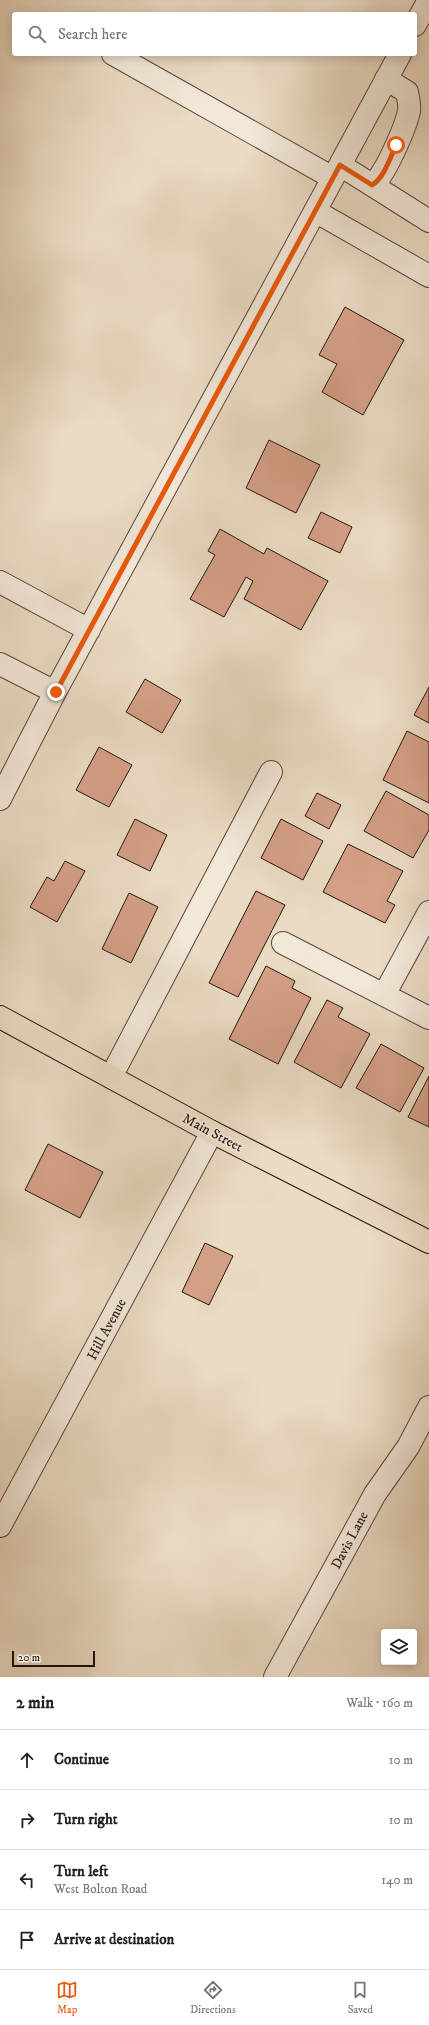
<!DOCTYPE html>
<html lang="en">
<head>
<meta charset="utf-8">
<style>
	:root { --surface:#fff; --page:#f2f2f2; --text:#222; --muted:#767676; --line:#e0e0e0; --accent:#ea580c }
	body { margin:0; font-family:"IM FELL DW Pica",serif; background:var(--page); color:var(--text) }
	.controls { position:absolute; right:12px; bottom:12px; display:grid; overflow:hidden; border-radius:4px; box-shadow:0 2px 10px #0003 }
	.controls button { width:36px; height:36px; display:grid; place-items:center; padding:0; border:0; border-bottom:1px solid var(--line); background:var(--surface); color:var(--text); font:20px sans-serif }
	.scale { position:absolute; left:12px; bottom:10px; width:83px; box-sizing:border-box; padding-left:4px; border:2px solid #241610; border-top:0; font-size:11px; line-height:14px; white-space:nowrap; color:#241610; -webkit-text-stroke:3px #f2e8d9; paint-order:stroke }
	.stop { position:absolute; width:12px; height:12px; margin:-9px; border:3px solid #ea580c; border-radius:50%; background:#fff }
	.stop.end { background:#ea580c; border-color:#fff; box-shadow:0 1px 4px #0008 }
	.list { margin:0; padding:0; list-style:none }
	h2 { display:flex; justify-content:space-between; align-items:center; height:52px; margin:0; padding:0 16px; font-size:17px }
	h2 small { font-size:13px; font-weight:400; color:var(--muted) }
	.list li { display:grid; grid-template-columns:26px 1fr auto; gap:12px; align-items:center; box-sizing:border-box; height:60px; padding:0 16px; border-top:1px solid var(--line) }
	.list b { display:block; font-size:15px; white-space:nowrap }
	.list p { margin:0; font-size:13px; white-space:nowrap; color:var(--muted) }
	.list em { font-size:13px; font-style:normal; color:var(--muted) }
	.icon { flex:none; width:22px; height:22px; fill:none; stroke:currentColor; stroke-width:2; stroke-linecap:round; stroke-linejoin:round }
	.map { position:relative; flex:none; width:429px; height:1677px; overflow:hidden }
	.search { position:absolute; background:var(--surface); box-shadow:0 2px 10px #0003; left:12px; right:12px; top:12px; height:44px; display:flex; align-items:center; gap:10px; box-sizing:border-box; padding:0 14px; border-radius:4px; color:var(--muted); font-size:15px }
	.sheet { height:292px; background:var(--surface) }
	nav { display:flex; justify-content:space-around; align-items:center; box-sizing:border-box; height:56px; border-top:1px solid var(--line); background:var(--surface); font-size:11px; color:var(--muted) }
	nav a { display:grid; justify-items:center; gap:2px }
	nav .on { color:var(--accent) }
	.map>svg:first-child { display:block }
	.building { fill:#d4a087; stroke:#241610 }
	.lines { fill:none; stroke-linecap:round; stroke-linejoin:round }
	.minor-casing { stroke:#56473d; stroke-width:24 }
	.major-casing { stroke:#241610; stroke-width:24 }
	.minor { stroke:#f2e8d9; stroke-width:22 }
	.major { stroke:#ebdbc4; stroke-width:22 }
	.route { stroke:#ea580c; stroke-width:5 }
	.labels { text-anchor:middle; stroke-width:3.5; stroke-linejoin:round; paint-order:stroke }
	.street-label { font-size:14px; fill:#241610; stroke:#f2e8d9 }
</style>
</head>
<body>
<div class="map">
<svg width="429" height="1677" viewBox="0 0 429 1677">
	<rect width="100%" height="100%" fill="#ebdbc4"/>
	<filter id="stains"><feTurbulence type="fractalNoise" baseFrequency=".005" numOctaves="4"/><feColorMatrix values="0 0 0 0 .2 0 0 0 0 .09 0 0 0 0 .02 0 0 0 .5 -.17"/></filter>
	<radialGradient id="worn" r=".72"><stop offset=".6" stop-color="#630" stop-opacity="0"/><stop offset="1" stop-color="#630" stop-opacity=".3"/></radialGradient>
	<!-- building -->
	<path class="building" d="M345,307L404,340L363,415L322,392L337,364L319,355Z
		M269,440L320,465L296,513L246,488Z
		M321,512L352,527L340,553L308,538Z
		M220,529L264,554L267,548L328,581L301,630L244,599L253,581L246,577L224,617L190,599L215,555L208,551Z
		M145,679L181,700L162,733L126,712Z
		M429,687V723L414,715Z
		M407,731L429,742V803L383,780Z
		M99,747L132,765L109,807L76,790Z
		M386,791L429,815V830L413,858L364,831Z
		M317,793L341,805L329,829L305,816Z
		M135,819L167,835L150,871L117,855Z
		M281,819L323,841L303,880L261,858Z
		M348,844L403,871L387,901L395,905L385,923L323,892Z
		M65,861L85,871L57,922L30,907L47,877L54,881Z
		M256,891L285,905L238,997L209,983Z
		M129,893L158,907L131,963L102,949Z
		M266,966L295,981L292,988L311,998L278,1064L229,1039Z
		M327,1000L343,1008L338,1017L370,1034L341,1088L294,1062Z
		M381,1044L424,1068L400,1112L356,1088Z
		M429,1076V1127L408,1117Z
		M48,1144L103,1172L80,1218L25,1190Z
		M205,1243L233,1256L209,1305L182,1292Z"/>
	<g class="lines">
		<defs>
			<path id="minor" d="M415,25L429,0
				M113,54L333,178
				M340,165L372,185C384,178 406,126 409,111C410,105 408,98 407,92L386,79
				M372,185L429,221
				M315,211L429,276
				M0,582L89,630
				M0,664L55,692
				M0,799L55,692L400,54
				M283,943L429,1018
				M384,995L429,912
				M111,1077L271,772
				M0,1526L212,1132
				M275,1677L375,1494L408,1447L429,1407"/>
			<path id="major" d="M0,1017L212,1132L429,1242"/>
		</defs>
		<!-- minor casing -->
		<use href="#minor" class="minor-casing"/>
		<!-- major casing -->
		<use href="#major" class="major-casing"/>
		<!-- minor -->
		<use href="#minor" class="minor"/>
		<!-- major -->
		<use href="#major" class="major"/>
	</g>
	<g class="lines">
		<!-- route -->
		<path class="route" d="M56,692L340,165L372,185C384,178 390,158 396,145"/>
	</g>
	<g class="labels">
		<!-- street labels -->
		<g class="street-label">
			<text transform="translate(213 1132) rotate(28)" y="5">Main Street</text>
			<text transform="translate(106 1329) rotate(-62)" y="5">Hill Avenue</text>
			<text transform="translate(349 1540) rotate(-62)" y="5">Davis Lane</text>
		</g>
	</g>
	<rect width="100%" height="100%" filter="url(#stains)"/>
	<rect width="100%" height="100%" fill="url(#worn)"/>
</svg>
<div class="controls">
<button><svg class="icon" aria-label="layers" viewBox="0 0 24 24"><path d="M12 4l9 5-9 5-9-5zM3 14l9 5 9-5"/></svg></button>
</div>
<div class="scale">20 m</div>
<div class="stop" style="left:396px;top:145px"></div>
<div class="stop end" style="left:56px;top:692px"></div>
<div class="search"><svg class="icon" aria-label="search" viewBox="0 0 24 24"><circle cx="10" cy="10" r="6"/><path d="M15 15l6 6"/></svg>Search here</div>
</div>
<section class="sheet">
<h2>2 min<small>Walk · 160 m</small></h2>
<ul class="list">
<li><svg class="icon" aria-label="ahead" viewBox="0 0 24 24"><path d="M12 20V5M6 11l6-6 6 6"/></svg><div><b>Continue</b></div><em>10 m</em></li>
<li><svg class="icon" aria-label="right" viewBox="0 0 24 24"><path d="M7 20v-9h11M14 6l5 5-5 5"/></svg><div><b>Turn right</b></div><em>10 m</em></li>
<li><svg class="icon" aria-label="left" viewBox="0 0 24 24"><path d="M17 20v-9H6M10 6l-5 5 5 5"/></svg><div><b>Turn left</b><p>West Bolton Road</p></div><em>140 m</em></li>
<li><svg class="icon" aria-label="arrive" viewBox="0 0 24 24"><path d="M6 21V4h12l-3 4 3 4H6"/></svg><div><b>Arrive at destination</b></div></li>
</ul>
</section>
<nav>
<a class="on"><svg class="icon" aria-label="map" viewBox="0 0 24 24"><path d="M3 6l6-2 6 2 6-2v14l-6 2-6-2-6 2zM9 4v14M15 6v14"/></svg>Map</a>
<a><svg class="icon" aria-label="directions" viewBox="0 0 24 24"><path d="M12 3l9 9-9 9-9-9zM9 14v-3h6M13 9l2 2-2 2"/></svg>Directions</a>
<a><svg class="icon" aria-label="saved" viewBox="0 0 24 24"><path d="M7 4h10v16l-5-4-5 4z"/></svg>Saved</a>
</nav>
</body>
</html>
